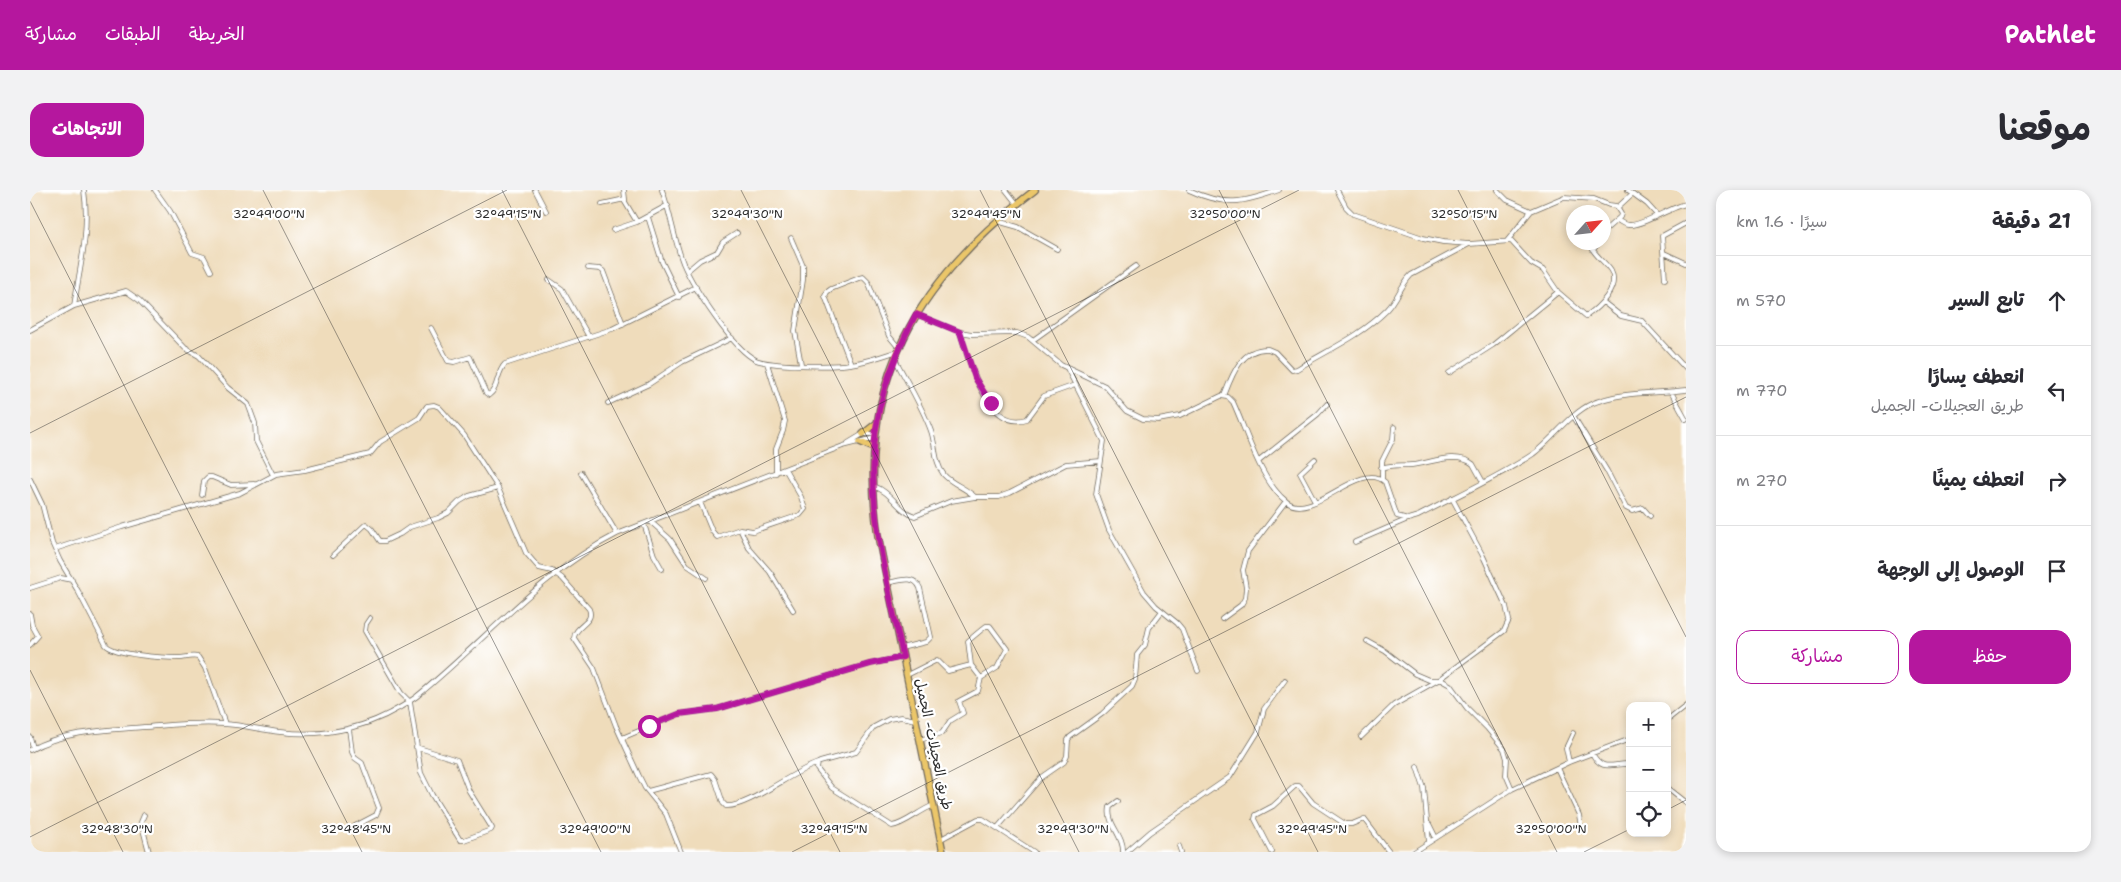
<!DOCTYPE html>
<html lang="ar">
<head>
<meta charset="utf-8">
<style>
	:root { --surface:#fff; --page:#f2f2f3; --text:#2b2b33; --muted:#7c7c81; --line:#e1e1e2; --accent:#b5179e }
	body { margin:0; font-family:"Shantell Sans","Playpen Sans Arabic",sans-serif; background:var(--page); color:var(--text); direction:rtl }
	.controls { position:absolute; right:15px; bottom:15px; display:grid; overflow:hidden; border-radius:10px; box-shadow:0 2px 8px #0003 }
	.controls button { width:45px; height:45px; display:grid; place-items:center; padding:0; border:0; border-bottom:1px solid var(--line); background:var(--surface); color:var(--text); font:25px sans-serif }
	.compass { position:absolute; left:1536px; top:15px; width:45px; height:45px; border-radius:50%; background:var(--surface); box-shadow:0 2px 8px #0003; rotate:63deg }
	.stop { position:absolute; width:15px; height:15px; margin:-11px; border:4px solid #b5179e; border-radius:50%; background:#fff }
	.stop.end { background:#b5179e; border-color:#fff; box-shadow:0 1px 5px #0008 }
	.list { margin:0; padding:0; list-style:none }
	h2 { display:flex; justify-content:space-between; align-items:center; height:65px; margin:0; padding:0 20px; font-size:21px }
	h2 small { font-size:16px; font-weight:400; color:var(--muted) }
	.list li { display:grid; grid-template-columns:32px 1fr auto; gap:15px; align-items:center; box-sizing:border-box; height:90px; padding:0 20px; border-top:1px solid var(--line) }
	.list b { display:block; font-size:19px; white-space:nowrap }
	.list p { margin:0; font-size:16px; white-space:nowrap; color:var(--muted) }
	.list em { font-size:16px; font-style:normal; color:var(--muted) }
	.actions { display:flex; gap:10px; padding:15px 20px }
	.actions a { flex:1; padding:11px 0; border:1px solid var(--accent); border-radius:15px; text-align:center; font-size:18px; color:var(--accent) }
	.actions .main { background:var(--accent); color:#fff }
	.icon { flex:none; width:28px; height:28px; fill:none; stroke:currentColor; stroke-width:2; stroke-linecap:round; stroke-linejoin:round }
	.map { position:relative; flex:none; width:1656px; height:662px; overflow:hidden; direction:ltr; border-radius:15px }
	header { display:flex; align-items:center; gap:30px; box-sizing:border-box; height:70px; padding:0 25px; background:var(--accent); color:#fff }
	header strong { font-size:24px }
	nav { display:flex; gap:28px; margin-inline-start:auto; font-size:18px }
	.intro { display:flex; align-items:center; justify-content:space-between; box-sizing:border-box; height:120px; padding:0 30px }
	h1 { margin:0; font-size:35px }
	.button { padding:12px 22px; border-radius:15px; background:var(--accent); color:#fff; font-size:18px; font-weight:700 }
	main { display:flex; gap:30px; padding:0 30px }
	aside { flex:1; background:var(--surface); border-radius:15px; box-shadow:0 2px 8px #0003 }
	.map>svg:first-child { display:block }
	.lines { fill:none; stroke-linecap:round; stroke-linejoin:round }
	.minor-casing { stroke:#70695d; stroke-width:5.5 }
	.primary-casing { stroke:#70695d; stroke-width:8 }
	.minor { stroke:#fff; stroke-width:4 }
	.primary { stroke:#ebc669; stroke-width:5.5 }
	.route { stroke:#b5179e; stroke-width:6 }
	.ticks { fill:none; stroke:#2b2b2b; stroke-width:1; stroke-opacity:0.45 }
	.labels { text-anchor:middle; stroke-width:4.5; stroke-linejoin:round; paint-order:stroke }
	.street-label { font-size:14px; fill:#2b2b2b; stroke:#fff }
	.ticks-label { font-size:12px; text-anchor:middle; fill:#2b2b2b; stroke:#fff; stroke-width:4.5; stroke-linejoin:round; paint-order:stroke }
</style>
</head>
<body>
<header>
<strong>Pathlet</strong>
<nav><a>الخريطة</a><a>الطبقات</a><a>مشاركة</a></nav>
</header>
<div class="intro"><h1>موقعنا</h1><a class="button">الاتجاهات</a></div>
<main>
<aside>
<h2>21 دقيقة<small>سيرًا · 1.6 km</small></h2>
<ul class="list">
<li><svg class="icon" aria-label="ahead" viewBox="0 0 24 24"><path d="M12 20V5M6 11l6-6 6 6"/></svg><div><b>تابع السير</b></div><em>570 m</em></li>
<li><svg class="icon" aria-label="left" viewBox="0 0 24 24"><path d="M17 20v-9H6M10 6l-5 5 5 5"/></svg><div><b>انعطف يسارًا</b><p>طريق العجيلات- الجميل</p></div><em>770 m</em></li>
<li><svg class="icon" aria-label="right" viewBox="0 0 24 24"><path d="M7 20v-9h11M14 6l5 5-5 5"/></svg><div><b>انعطف يمينًا</b></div><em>270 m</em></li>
<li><svg class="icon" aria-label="arrive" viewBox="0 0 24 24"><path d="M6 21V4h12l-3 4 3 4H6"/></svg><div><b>الوصول إلى الوجهة</b></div></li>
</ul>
<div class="actions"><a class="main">حفظ</a><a>مشاركة</a></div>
</aside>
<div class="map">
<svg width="1656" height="662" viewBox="0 0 1656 662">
	<rect width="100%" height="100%" fill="#fff"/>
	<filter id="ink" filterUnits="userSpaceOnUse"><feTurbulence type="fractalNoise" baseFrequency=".02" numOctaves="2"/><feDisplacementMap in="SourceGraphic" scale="10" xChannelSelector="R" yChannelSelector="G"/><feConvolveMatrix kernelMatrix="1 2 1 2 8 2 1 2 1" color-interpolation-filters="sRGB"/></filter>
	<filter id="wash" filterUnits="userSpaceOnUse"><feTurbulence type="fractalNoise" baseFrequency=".0096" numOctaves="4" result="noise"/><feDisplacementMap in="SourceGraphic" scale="20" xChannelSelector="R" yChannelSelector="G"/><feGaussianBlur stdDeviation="1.12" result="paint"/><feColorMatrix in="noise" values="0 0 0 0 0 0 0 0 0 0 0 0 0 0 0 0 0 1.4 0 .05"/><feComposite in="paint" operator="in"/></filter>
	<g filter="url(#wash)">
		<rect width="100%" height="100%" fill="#efdcbb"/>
	</g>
	<g filter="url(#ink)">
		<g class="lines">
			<defs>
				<path id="minor" d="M125,0L140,21L162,63L174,67L181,81
					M505,0L516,21
					M594,0L595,9
					M632,0C641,24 644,50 653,73C663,97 703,159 726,170C740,176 803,177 820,174C836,172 852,166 868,161
					M976,0L987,14
					M1159,0C1195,17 1213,13 1249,0
					M1307,0L1316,17L1323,24L1393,48L1413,52L1439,54L1481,51L1501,73L1513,80L1528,102L1556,126C1568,118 1590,98 1581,81C1577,74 1568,68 1563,60L1569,52
					M1467,0L1477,10L1501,21L1477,51
					M1598,0L1617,14L1627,25
					M572,14L595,9V12L607,32
					M1588,17L1602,4
					M1501,21L1534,7L1564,9L1579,15L1586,16L1591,24L1590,27L1574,41
					M618,27L632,72L649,107
					M1587,30C1591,32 1594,35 1598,35C1610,37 1641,17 1656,14
					M967,31L988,37L1027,59
					M583,40L607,32L638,15
					M761,48L773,76V90L765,141L771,174
					M1634,63L1656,73
					M558,78L570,79L573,81L593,134
					M657,81L670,70L687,62L693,52L707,43
					M1635,89L1632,46L1656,33
					M519,90L532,99L559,147
					M1573,112L1591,126L1612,131L1656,179
					M44,116C50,76 60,40 54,0
					M888,125L930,142L942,144L987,143L998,147L1031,175L1075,196L1097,221L1113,229L1128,230L1150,226L1191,206L1198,207L1203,212C1217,242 1230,291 1257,312C1283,332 1330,269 1355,292L1367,326L1378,329L1388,326C1426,306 1467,288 1503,264C1522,250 1541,223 1561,214C1591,201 1625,204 1656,200
					M401,138L418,171L424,172L440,167L456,203L459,205C469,198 466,183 475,174L582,139L666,97
					M0,140L44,116L96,101L109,110L155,158L169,166L198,198L218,214L225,233L226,251L243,285
					M930,142C938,168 957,242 997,229L1014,206L1045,195
					M1003,150L1106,76
					M865,169C877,192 892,216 901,241C906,255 904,272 914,285C922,294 936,298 945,307
					M737,173L755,231L753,241L746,259V283
					M821,174L795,106L797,102L801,99L829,88L833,87L838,92L859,146L869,158
					M1037,178L1074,251L1066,304L1079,340L1114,402L1126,416L1147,433L1152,439L1168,481
					M1419,183L1463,155L1528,102
					M1641,202L1656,229
					M1194,206C1202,185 1211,158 1238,159L1245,162L1262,180L1267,179C1298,160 1331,146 1357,120C1367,110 1371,95 1381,85L1439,54
					M578,213L619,194L652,172L702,148
					M1544,227L1577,281L1596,318L1602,321L1613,318L1620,326
					M818,253L833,244H845
					M1285,269L1270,283L1285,311
					M1229,271L1288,224L1297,214
					M1351,278C1364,274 1370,276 1382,275C1401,273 1426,261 1443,274L1453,292
					M551,283L587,344
					M0,289L12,314L22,353L30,371L48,401L76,455C85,465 134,468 149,468C155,468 162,465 168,467L175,478L195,534
					M1352,289V271L1363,249L1364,237
					M843,296C861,301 869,322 885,326L921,311L945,307H969L980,303L1036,274L1071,271
					M172,305L174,291L178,287H182L201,295L224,294
					M670,312L682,341L687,347L710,339L723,341L770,325L775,319L771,307L755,279
					M621,332L640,349L657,375L676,388
					M614,334L624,365L632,379
					M710,339L719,358L740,382L763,420
					M1325,352L1378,329
					M25,359L92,337L210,303L246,284L275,280L340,264L350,252L389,228L397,216L404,215L409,217L434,245L468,298L496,363L509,378L522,381L532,388L559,419C565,433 545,435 544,448L564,478L586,536L609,586L615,598L636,624L651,662
					M303,365L336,334L342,339L350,351H355L370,344L380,337L408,328L418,323L429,312L439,306L468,298
					M857,393C870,391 884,384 890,398L901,447L896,452L871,458
					M0,398L31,388L42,390
					M0,424L2,435L8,446L0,455
					M340,428L336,434L335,441L371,503L380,512L391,583L402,605L430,650H434L461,640L462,638L439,601L427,570L386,557
					M1192,429L1211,415L1215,408L1216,398L1213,380L1218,361L1256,311
					M1337,451L1355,461L1385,484L1399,490H1411L1420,495L1437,518L1457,538L1474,559L1477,569L1476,585L1482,599
					M941,475L938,451L956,436H960L977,459L967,478L951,488
					M877,485L907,470L918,481L941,475L951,488L948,501L929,511L933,523L920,531L912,543L890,550
					M886,530L871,527L859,529L844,537L826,562L790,572L788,573L787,579L802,598L862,636C874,635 890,620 904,615
					M1637,530L1656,515
					M319,539L322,562L325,568L332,573L349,618L346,625L325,636
					M0,547L3,558
					M1331,547L1364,515L1408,490L1474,441L1479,430L1476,416L1453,366L1422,308
					M592,548L649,524L687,519L840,474L873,467
					M0,560C34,541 76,540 114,537C141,535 167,532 194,534C213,535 231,540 250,542C299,548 346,536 386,507C453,453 510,383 587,344L813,256L845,248
					M1562,563C1572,583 1583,573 1600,574
					M1539,572L1536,558L1543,543
					M1387,577L1394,598L1399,652
					M1527,578L1549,625L1551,637
					M1637,598L1656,613
					M618,601L681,584L685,589L693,613L696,616C717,618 763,581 788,573
					M1088,611L1080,617C1076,634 1094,645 1093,662
					M114,625L111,632L119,662
					M1399,634L1406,648
					M968,637L1011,588L1034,572L1037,566L1038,550L1040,547L1072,524L1102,496L1105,489L1107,465L1115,455L1119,438L1132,421
					M911,649L948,629H953L1004,662
					M1149,656L1151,662
					M1097,662L1120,642L1200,587L1228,542L1234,519L1255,490
					M1242,662L1225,629L1226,625L1243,616L1265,596H1269L1283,613L1315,634H1322L1334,629L1359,662
					M1384,662L1482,599L1539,572L1600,549"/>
				<path id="primary" d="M833,244L847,233
					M830,252L844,258
					M913,662L848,346C825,192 886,91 1005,0"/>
			</defs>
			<!-- minor casing -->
			<use href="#minor" class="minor-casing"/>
			<!-- primary casing -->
			<use href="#primary" class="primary-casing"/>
			<!-- minor -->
			<use href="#minor" class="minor"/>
			<!-- primary -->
			<use href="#primary" class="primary"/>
		</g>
	</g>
	<g class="lines" filter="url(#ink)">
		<!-- route -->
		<path class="route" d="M619,536L649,524L687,519L840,474L873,467C855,380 828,290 854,201C862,174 873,149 886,124L930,142L945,188L961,213"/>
	</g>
	<!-- ticks -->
	<path class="ticks" d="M233,0L571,662M472,0L810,662M711,0L1049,662M950,0L1288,662M1189,0L1527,662M1428,0L1656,447M0,11L332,662M0,243L477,0M0,480L93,662M1637,620L1656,610M0,647L1269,0M762,662L1656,207M1554,662L1600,639"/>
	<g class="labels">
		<!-- street labels -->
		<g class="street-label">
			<text transform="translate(904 554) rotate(78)" y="5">طريق العجيلات- الجميل</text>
		</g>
	</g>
	<g class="ticks-label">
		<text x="239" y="28">32°49'00"N</text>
		<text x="478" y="28">32°49'15"N</text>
		<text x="717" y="28">32°49'30"N</text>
		<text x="956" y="28">32°49'45"N</text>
		<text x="1195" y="28">32°50'00"N</text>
		<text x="1434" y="28">32°50'15"N</text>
		<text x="87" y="643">32°48'30"N</text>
		<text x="326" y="643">32°48'45"N</text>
		<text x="565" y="643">32°49'00"N</text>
		<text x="804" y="643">32°49'15"N</text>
		<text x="1043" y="643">32°49'30"N</text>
		<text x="1282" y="643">32°49'45"N</text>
		<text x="1521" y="643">32°50'00"N</text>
	</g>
</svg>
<div class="controls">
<button>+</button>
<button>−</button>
<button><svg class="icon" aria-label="locate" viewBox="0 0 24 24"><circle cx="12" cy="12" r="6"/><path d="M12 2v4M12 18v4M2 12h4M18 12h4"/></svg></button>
</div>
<svg class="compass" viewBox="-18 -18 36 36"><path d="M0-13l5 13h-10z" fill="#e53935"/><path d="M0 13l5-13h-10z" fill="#7c7c81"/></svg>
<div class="stop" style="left:619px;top:536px"></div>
<div class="stop end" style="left:961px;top:213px"></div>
</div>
</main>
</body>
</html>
